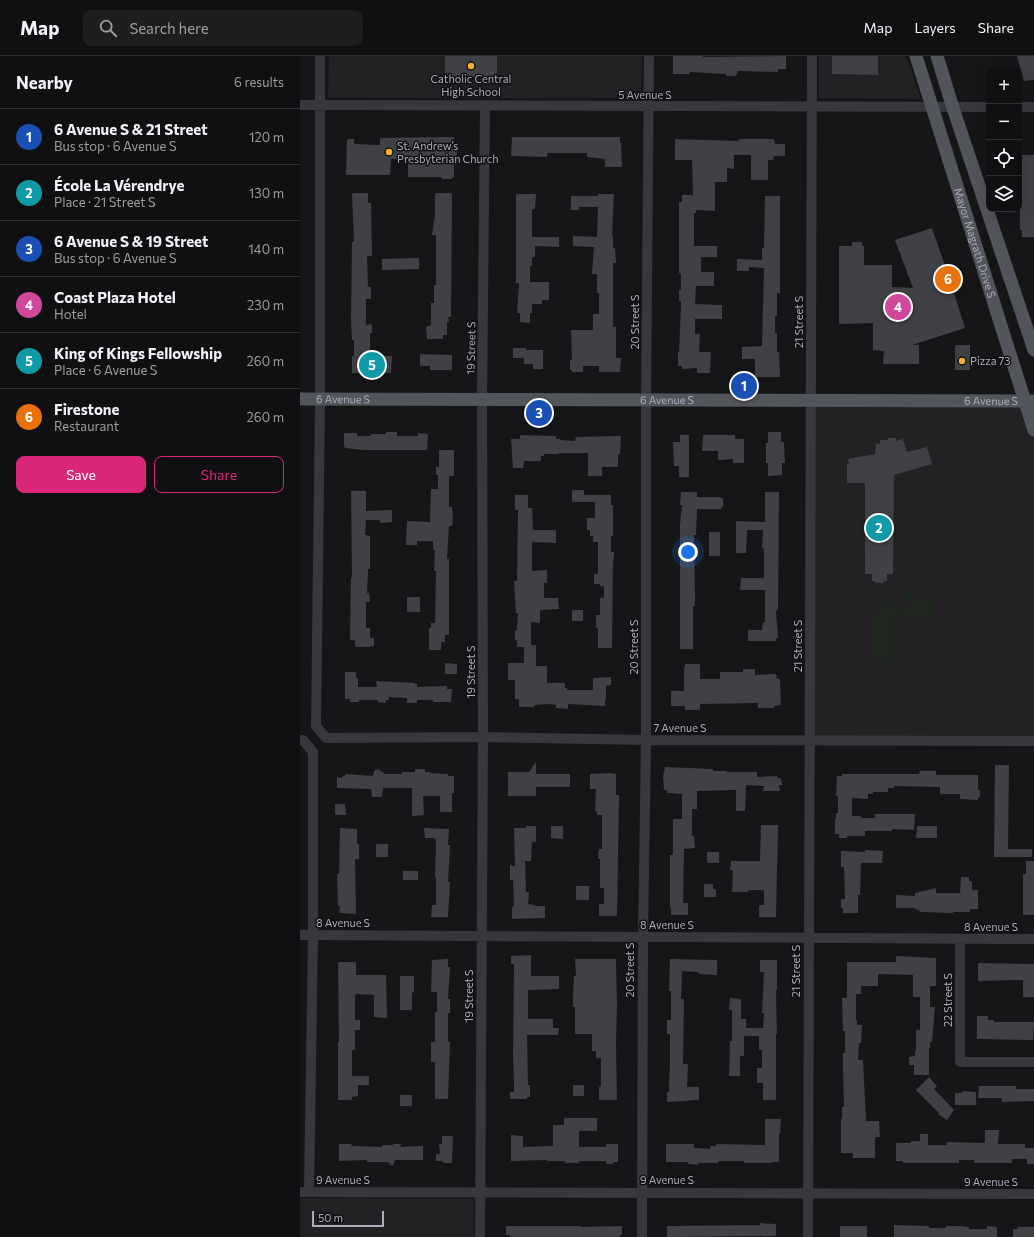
<!DOCTYPE html>
<html lang="en">
<head>
<meta charset="utf-8">
<style>
	:root { --surface:#101012; --page:#1e1e20; --text:#f1f3f6; --muted:#9c9d9f; --line:#303032; --accent:#db2777 }
	body { margin:0; font-family:Commissioner,sans-serif; background:var(--page); color:var(--text) }
	.controls { position:absolute; right:12px; top:12px; display:grid; overflow:hidden; border-radius:8px; box-shadow:0 4px 16px #0002 }
	.controls button { width:36px; height:36px; display:grid; place-items:center; padding:0; border:0; border-bottom:1px solid var(--line); background:var(--surface); color:var(--text); font:20px sans-serif }
	.scale { position:absolute; left:12px; bottom:10px; width:72px; box-sizing:border-box; padding-left:4px; border:2px solid #a8adb8; border-top:0; font-size:11px; line-height:14px; white-space:nowrap; color:#a8adb8; -webkit-text-stroke:3px #111113; paint-order:stroke }
	.you { position:absolute; left:388px; top:496px; width:14px; height:14px; margin:-10px; border:3px solid #fff; border-radius:50%; background:#1a73e8; box-shadow:0 0 0 6px #1a73e833 }
	.badge { display:grid; place-items:center; width:26px; height:26px; border-radius:50%; background:var(--accent); color:#fff; font-size:13px; font-weight:700 }
	.pin { position:absolute; translate:-50% -50%; border:2px solid #fff; box-shadow:0 1px 4px #0006 }
	.list { margin:0; padding:0; list-style:none }
	h2 { display:flex; justify-content:space-between; align-items:center; height:52px; margin:0; padding:0 16px; font-size:17px }
	h2 small { font-size:13px; font-weight:400; color:var(--muted) }
	.list li { display:grid; grid-template-columns:26px 1fr auto; gap:12px; align-items:center; box-sizing:border-box; height:56px; padding:0 16px; border-top:1px solid var(--line) }
	.list b { display:block; font-size:15px; white-space:nowrap }
	.list p { margin:0; font-size:13px; white-space:nowrap; color:var(--muted) }
	.list em { font-size:13px; font-style:normal; color:var(--muted) }
	.actions { display:flex; gap:8px; padding:12px 16px }
	.actions a { flex:1; padding:9px 0; border:1px solid var(--accent); border-radius:8px; text-align:center; font-size:14px; color:var(--accent) }
	.actions .main { background:var(--accent); color:#fff }
	.icon { flex:none; width:22px; height:22px; fill:none; stroke:currentColor; stroke-width:2; stroke-linecap:round; stroke-linejoin:round }
	.map { position:relative; flex:none; width:734px; height:1181px; overflow:hidden }
	header { display:flex; align-items:center; gap:24px; box-sizing:border-box; height:56px; padding:0 20px; background:var(--surface); border-bottom:1px solid var(--line) }
	header strong { font-size:19px }
	nav { display:flex; gap:22px; margin-inline-start:auto; font-size:14px }
	.search { width:280px; height:36px; background:var(--page); display:flex; align-items:center; gap:10px; box-sizing:border-box; padding:0 14px; border-radius:8px; color:var(--muted); font-size:15px }
	main { display:flex }
	aside { flex:1; background:var(--surface) }
	.map>svg:first-child { display:block }
	.built { fill:#222225 }
	.green { fill:#1e261f }
	.building { fill:#404145 }
	.lines { fill:none; stroke-linecap:round; stroke-linejoin:round }
	.minor { stroke:#37383d; stroke-width:10 }
	.major { stroke:#53555c; stroke-width:13 }
	.poi-dot { fill:#f2b134; stroke:#111113; stroke-width:1.5 }
	.labels { text-anchor:middle; stroke-width:3; stroke-linejoin:round; paint-order:stroke }
	.poi-label { font-size:11px; fill:#a8adb8; stroke:#111113; text-anchor:start }
	.street-label { font-size:11px; fill:#a8adb8; stroke:#111113 }
</style>
</head>
<body>
<header>
<strong>Map</strong>
<div class="search"><svg class="icon" aria-label="search" viewBox="0 0 24 24"><circle cx="10" cy="10" r="6"/><path d="M15 15l6 6"/></svg>Search here</div>
<nav><a>Map</a><a>Layers</a><a>Share</a></nav>
</header>
<main>
<aside>
<h2>Nearby<small>6 results</small></h2>
<ul class="list">
<li><span class="badge" style="background:#1a4fb4">1</span><div><b>6 Avenue S &amp; 21 Street</b><p>Bus stop · 6 Avenue S</p></div><em>120 m</em></li>
<li><span class="badge" style="background:#0f9aa8">2</span><div><b>École La Vérendrye</b><p>Place · 21 Street S</p></div><em>130 m</em></li>
<li><span class="badge" style="background:#1a4fb4">3</span><div><b>6 Avenue S &amp; 19 Street</b><p>Bus stop · 6 Avenue S</p></div><em>140 m</em></li>
<li><span class="badge" style="background:#d1479c">4</span><div><b>Coast Plaza Hotel</b><p>Hotel</p></div><em>230 m</em></li>
<li><span class="badge" style="background:#0f9aa8">5</span><div><b>King of Kings Fellowship</b><p>Place · 6 Avenue S</p></div><em>260 m</em></li>
<li><span class="badge" style="background:#e8710a">6</span><div><b>Firestone</b><p>Restaurant</p></div><em>260 m</em></li>
</ul>
<div class="actions"><a class="main">Save</a><a>Share</a></div>
</aside>
<div class="map">
<svg width="734" height="1181" viewBox="0 0 734 1181">
	<rect width="100%" height="100%" fill="#161618"/>
	<!-- built -->
	<path class="built" d="M29,0H342L341,42H28Z
		M519,0H606L621,43L519,42Z
		M511,345H725L734,374V685L509,684Z
		M0,1142L174,1143V1181H0Z"/>
	<!-- green -->
	<path class="green" d="M613,530H617L619,533L613,538L618,544H633V562H593L592,606L573,605V560H581V547H594V555H600V553H606L609,551L608,544L603,538Z"/>
	<!-- building -->
	<path class="building" d="M145,0H197V21H145Z
		M373,0H403V1L486,0V13H478V16L438,15L436,20H426V18L390,16V18H373Z
		M532,0H578V19L532,18Z
		M717,0H734V24L724,25Z
		M142,81H154V93H157V109H154V121H152V123H142V121H108V103H91L90,119H46L47,83H54V88L80,89V82Z
		M212,81H320V86L321,87L322,111H305V103L287,101V97H247V101L211,100Z
		M375,83L439,85V83H474L475,88H485V100H474L473,104H468V124H451V99H434V113L427,112V126H415V155L396,154V157H394V190H417V201H401V216H414V230H396L395,248L422,249V263H395V278H400L399,296H411L410,317H397V312L382,313V310H378V296H379L381,250V245H379V234H381V217H379V146H382V139H393L392,104H375Z
		M719,99H734V181H722V174H720Z
		M52,137H68V147H71L72,200H67L68,231H71V243H66V269L72,268V277H70V300H92L91,317H52V300H54V284H52L51,266L52,186H54Z
		M135,137H151L152,139L151,261H148L149,266H147V279H143V283H127L126,273L127,270H131V247H134V229H136V179H132L135,159Z
		M216,138H236L235,153H232V181H259V191L235,190V201H232V210H230V226H249V244H242V248H232V257H230V267L220,266V257H217L219,227H216Z
		M298,138H314L312,179H313V192H315L316,207H313V271H316V302H321L320,316H299V310H283V316H272V314H270V304H272L271,274H293V258H299V237H297V218H292L294,191L273,190V180L297,181L298,151H279V154H271V140H298Z
		M465,140H480V237H477V260H475V277H477V296H479L480,321H455V303H442V291L462,290L464,212L449,211V215H437V203L462,204V192H464Z
		M632,172L648,218L655,216L660,231L653,234L665,272L612,289H619V308H583L584,295L573,294V267L539,268V190H552V186H562V190H564V209H592V231L613,232L595,184Z
		M119,202V213L82,214V203Z
		M655,289H670V314H655Z
		M213,292H226V294H243V313H233V308H224V302H213Z
		M120,298L152,299V314H130V310H120Z
		M86,376H97V380H118V377L128,378L127,394H64L45,392L44,390V377H57V380H71V378H86Z
		M468,376H481V386H484L485,407H482V419L468,420V407H466V387H468Z
		M220,379L256,380V383H260V384L275,385L276,381L321,380L320,399L318,398V411H302V420H288V397H259V398H244V400H241V405H224L223,412H213L211,383H220Z
		M380,379H389V421H379V410H374L373,386H380Z
		M403,379H435V383H444V407H433V403L418,404V395H402Z
		M588,382H596V385L603,383L607,396L627,391L632,408L594,419L593,518H587V525H584V527H575V525H572V518H565V427H547V408H549L548,403L575,398L576,387L580,388V384H588Z
		M139,394H154V420H149V451H152L153,462L152,470H149L147,503H149V579H145V586H141V594H129V572H131V567H135L136,515H134L135,494H133V485H117V489H106L107,465L130,466L131,433H138V419H136V411H139Z
		M272,434H284V439H311V449H313V480H311V496H314V503H313L312,592H298V572H296V559H300V542H304V530H300V528H294V518H298V486H293V480H290V474H287V462H295V446H272Z
		M51,435H66V455L92,454V466L80,467V464H66L65,479L70,480V513H68V517L67,537H69L70,546H66V572H70V582H74V590H70V591H55V584H50L51,521H52Z
		M381,436H397V441H421V442H423V451H421V453H397L396,479H394L395,539V550H393V593H380V469L382,449H380Z
		M465,436H479L478,553L476,555L478,582H476V585H448V574H462L463,566H465V534H440L441,522H464V492L462,493L463,474H447L446,497H436V465L465,466Z
		M215,439H228V452H232L233,474H256V487L232,486V515L247,514V527H244V542H258L259,553L240,554V567L231,566V589H236V610H247V627H265V632H267V634H293V622L311,621V629L306,630V644H305V650L268,648V653L256,652V649L250,648L234,649V651H219V643H215V624H208V607H224V591H217V584H215V574H217L218,557H216L214,525H217L218,454H215Z
		M409,476H420V500H409Z
		M107,541H120V556H107Z
		M272,554H283V565H272Z
		M145,607L157,608V618H145Z
		M385,608H400V623H420V616H443V613H455V619L476,618L477,623H480L481,649L474,650V652H458V647L400,648V654H385V650H371V635H384V611H385Z
		M45,616H56V622H58V631H77L76,625L115,627V628H117V631L147,630V633H152L151,646H133V644H117V647H107V642L89,641V644H86V647L78,646V644H59V646H50V643H45Z
		M236,706V718H270V731H236V740H208V716H229Z
		M695,709H709L708,793H732V801H694Z
		M365,711L413,713V715H427V716H457V721L477,720V722H481L482,729H479L480,735H463L464,730L446,729L445,755H436V734L397,735V753H392V780H394L395,792L384,793L383,847H388V859H371V852H370V799H373V763H382V738L367,737V734H364L363,720Z
		M78,713L85,718H102V716H115V713H125V716H130V717L148,718V720H154V737H152V756H140V740H123L124,759L112,760V732H83L82,741H72L71,733L37,732V721L42,722V720H45V718L73,720L74,715Z
		M620,715H636V719H678V734H680V741H678V744L660,743V738H640V731L594,730V732H588V736H573V738H568V743L552,742V760H561V762H575V758H615L614,774L592,773V775H565V780H547V782H539V778H535V763H536V757H538V740H536L537,720H542V718H619Z
		M311,717L316,718V739H319V742L317,859L316,860H299V848H304V832H300V803H298L299,793H302V759H297V755H295L296,733H290V718Z
		M35,748H45L46,759H35Z
		M461,769H478L476,861H459V849H464V834H448V836H432L433,814H430L431,805H460Z
		M226,770H236V786H232L231,805H225L226,836H229L228,848L235,849V850H245V862L212,863V852L214,849L213,824H210V809L215,810L214,772H226Z
		M251,770H263V783L251,782Z
		M617,770H637V782H616Z
		M40,772L57,773V788H59V803H55L56,858L39,857L40,850H38L37,818H39Z
		M124,772L149,773L148,789H150L148,826H150L148,861H131L132,849H136V821H135L136,786L135,782H125Z
		M76,788H88V801H76Z
		M565,794L583,795L582,807H561L560,839H558V857H543V852H541V843H545L544,811H541V795L565,796Z
		M407,796H419V807H407Z
		M726,805H734V859H723V818H726Z
		M103,815H118V824H103Z
		M661,821H669V825H672V834H678V853H670V856H653V857L620,856L619,854L615,853V852H596V839L615,840V837L636,832V837H660Z
		M404,828H413V833H416V841H404Z
		M276,830H289V844H276Z
		M231,899V920H259V933L228,934V963H253V972H259L258,979H227L228,1029H230V1041H227V1043H210V1036H214V1029L213,999L214,908H211V900Z
		M596,900L636,902V930H630V951H635L632,986H630V992H629V1019H614V1009H609V1001L615,1000V995H616V974H620V941H613V919L578,918V930H561V938H556V964H557V969H562L561,987H559L558,1004H563L566,1065H579L580,1081H575V1102H553V1097H541V1063H542V1051H544L543,1014V997H545V975H543L542,942H547V906H596Z
		M148,903V911H150L148,943H150V957H148V986H150L148,1043H135V1006H131V986H135V956H137V936H131L132,904Z
		M275,903H316L317,946L316,988L317,1044H299V1031H301V1002H296V995H292V978H275V951H273V941L274,920H276Z
		M370,903L417,904V919L399,918V916L382,915L381,943H384L383,1008H388L387,1031H399V1044L367,1046V1036H369V1030L370,1008V978H367V964H371V935H369Z
		M460,904H477V934H476L477,978H476V1044H463V1027H457V1012H462V994H459V980H444V1000H440V1020H429L430,985H432V954H429L430,942L441,943V963H446V972H463L464,957H462L464,916H460Z
		M38,906H56V919H86L87,962L74,961V939L56,938L55,940V964H60V974H55V994H52V1020H69V1029H58V1040L52,1041V1044H38V986H39Z
		M678,907L734,908V941H723V924L678,925Z
		M100,920H114V937L112,936V954H100Z
		M677,960H688V964H694V966H734L733,984L677,983Z
		M629,1021L637,1030L634,1033L654,1054L647,1064L638,1058L639,1057L616,1034Z
		M273,1029H284V1040H273Z
		M679,1030H716V1033H734V1045L702,1046V1042H678Z
		M663,1035L676,1036V1049H655V1037H661Z
		M100,1039H112V1050H100Z
		M264,1062H297V1075H279V1091H306V1088H318V1106H313V1108H306V1105H279V1107H265V1105H247V1104L211,1105V1079L223,1080V1091L253,1090V1069H264Z
		M465,1063H481L480,1078H479V1106H472V1107H444V1105H418V1107H398V1109L388,1108V1106H366V1088H394V1092L410,1093V1090H416V1088L465,1089Z
		M685,1074H699L698,1088H725V1092H734V1108H727V1103H712V1107H674V1104H659V1107H603V1105H596V1087H611V1085H620V1078H628V1089H647V1086L685,1087Z
		M142,1080H153L152,1107H143V1105H136V1098H140L139,1088H142Z
		M39,1088H52L51,1090L82,1091V1089H93V1088H101L100,1091L123,1090V1104H95L93,1110L89,1108V1106H67V1104L40,1105H39Z
		M460,1167L476,1168V1180L367,1181V1170H369L460,1169Z
		M594,1169L629,1170V1172H646V1170H658L669,1171V1173H687V1170L697,1171V1181H594Z
		M206,1170H281V1171L322,1170V1179H320V1181H210V1179H206Z
		M540,1170H567V1181H540Z
		M718,1171H734V1181H713V1173H718Z"/>
	<g class="lines">
		<!-- minor -->
		<path class="minor" d="M20,0V343L16,670L26,682L183,681L346,684L734,685
			M0,49L689,51
			M719,51H734
			M0,684H3L13,696V879L9,1136
			M0,879L734,883
			M660,883V1006H734
			M0,1136L734,1138
			M180,1181L183,681L182,344L185,51
			M342,1181L343,881L346,684V344L349,0
			M508,1181L512,0"/>
		<!-- major -->
		<g class="major">
			<path id="s1" d="M616,0L734,374"/>
			<path d="M637,0L653,52L734,294"/>
			<path id="s2" d="M0,343L734,345"/>
		</g>
	</g>
	<!-- markers -->
	<g class="poi-dot">
		<circle cx="171" cy="10" r="4"/>
		<circle cx="89" cy="96" r="4"/>
		<circle cx="662" cy="305" r="4"/>
	</g>
	<g class="labels">
		<!-- poi labels -->
		<g class="poi-label">
			<text x="171" y="27" text-anchor="middle">Catholic Central<tspan x="171" dy="13">High School</tspan></text>
			<text x="97" y="94">St. Andrew’s<tspan x="97" dy="13">Presbyterian Church</tspan></text>
			<text x="670" y="309">Pizza 73</text>
		</g>
		<!-- street labels -->
		<g class="street-label">
			<text x="345" y="43">5 Avenue S</text>
			<text dy="4" stroke="none"><textPath href="#s1" startOffset="196">Mayor Magrath Drive S</textPath></text>
			<text transform="translate(335 266) rotate(-90)" y="4">20 Street S</text>
			<text transform="translate(499 266) rotate(-90)" y="4">21 Street S</text>
			<text transform="translate(171 292) rotate(-89)" y="4">19 Street S</text>
			<text dy="4" stroke="none"><textPath href="#s2" startOffset="43">6 Avenue S</textPath></text>
			<text dy="4" stroke="none"><textPath href="#s2" startOffset="367">6 Avenue S</textPath></text>
			<text dy="4" stroke="none"><textPath href="#s2" startOffset="691">6 Avenue S</textPath></text>
			<text transform="translate(498 590) rotate(-90)" y="4">21 Street S</text>
			<text transform="translate(334 591) rotate(-90)" y="4">20 Street S</text>
			<text transform="translate(171 616) rotate(-90)" y="4">19 Street S</text>
			<text x="380" y="676">7 Avenue S</text>
			<text x="43" y="871">8 Avenue S</text>
			<text x="367" y="873">8 Avenue S</text>
			<text x="691" y="875">8 Avenue S</text>
			<text transform="translate(330 914) rotate(-90)" y="4">20 Street S</text>
			<text transform="translate(496 915) rotate(-90)" y="4">21 Street S</text>
			<text transform="translate(169 940) rotate(-90)" y="4">19 Street S</text>
			<text transform="translate(648 944) rotate(-90)" y="4">22 Street S</text>
			<text x="43" y="1128">9 Avenue S</text>
			<text x="367" y="1128">9 Avenue S</text>
			<text x="691" y="1130">9 Avenue S</text>
		</g>
	</g>
</svg>
<div class="controls">
<button>+</button>
<button>−</button>
<button><svg class="icon" aria-label="locate" viewBox="0 0 24 24"><circle cx="12" cy="12" r="6"/><path d="M12 2v4M12 18v4M2 12h4M18 12h4"/></svg></button>
<button><svg class="icon" aria-label="layers" viewBox="0 0 24 24"><path d="M12 4l9 5-9 5-9-5zM3 14l9 5 9-5"/></svg></button>
</div>
<div class="scale">50 m</div>
<div class="you"></div>
<div class="pin badge" style="left:444px;top:330px;background:#1a4fb4">1</div>
<div class="pin badge" style="left:579px;top:472px;background:#0f9aa8">2</div>
<div class="pin badge" style="left:239px;top:357px;background:#1a4fb4">3</div>
<div class="pin badge" style="left:598px;top:251px;background:#d1479c">4</div>
<div class="pin badge" style="left:72px;top:309px;background:#0f9aa8">5</div>
<div class="pin badge" style="left:648px;top:223px;background:#e8710a">6</div>
</div>
</main>
</body>
</html>
